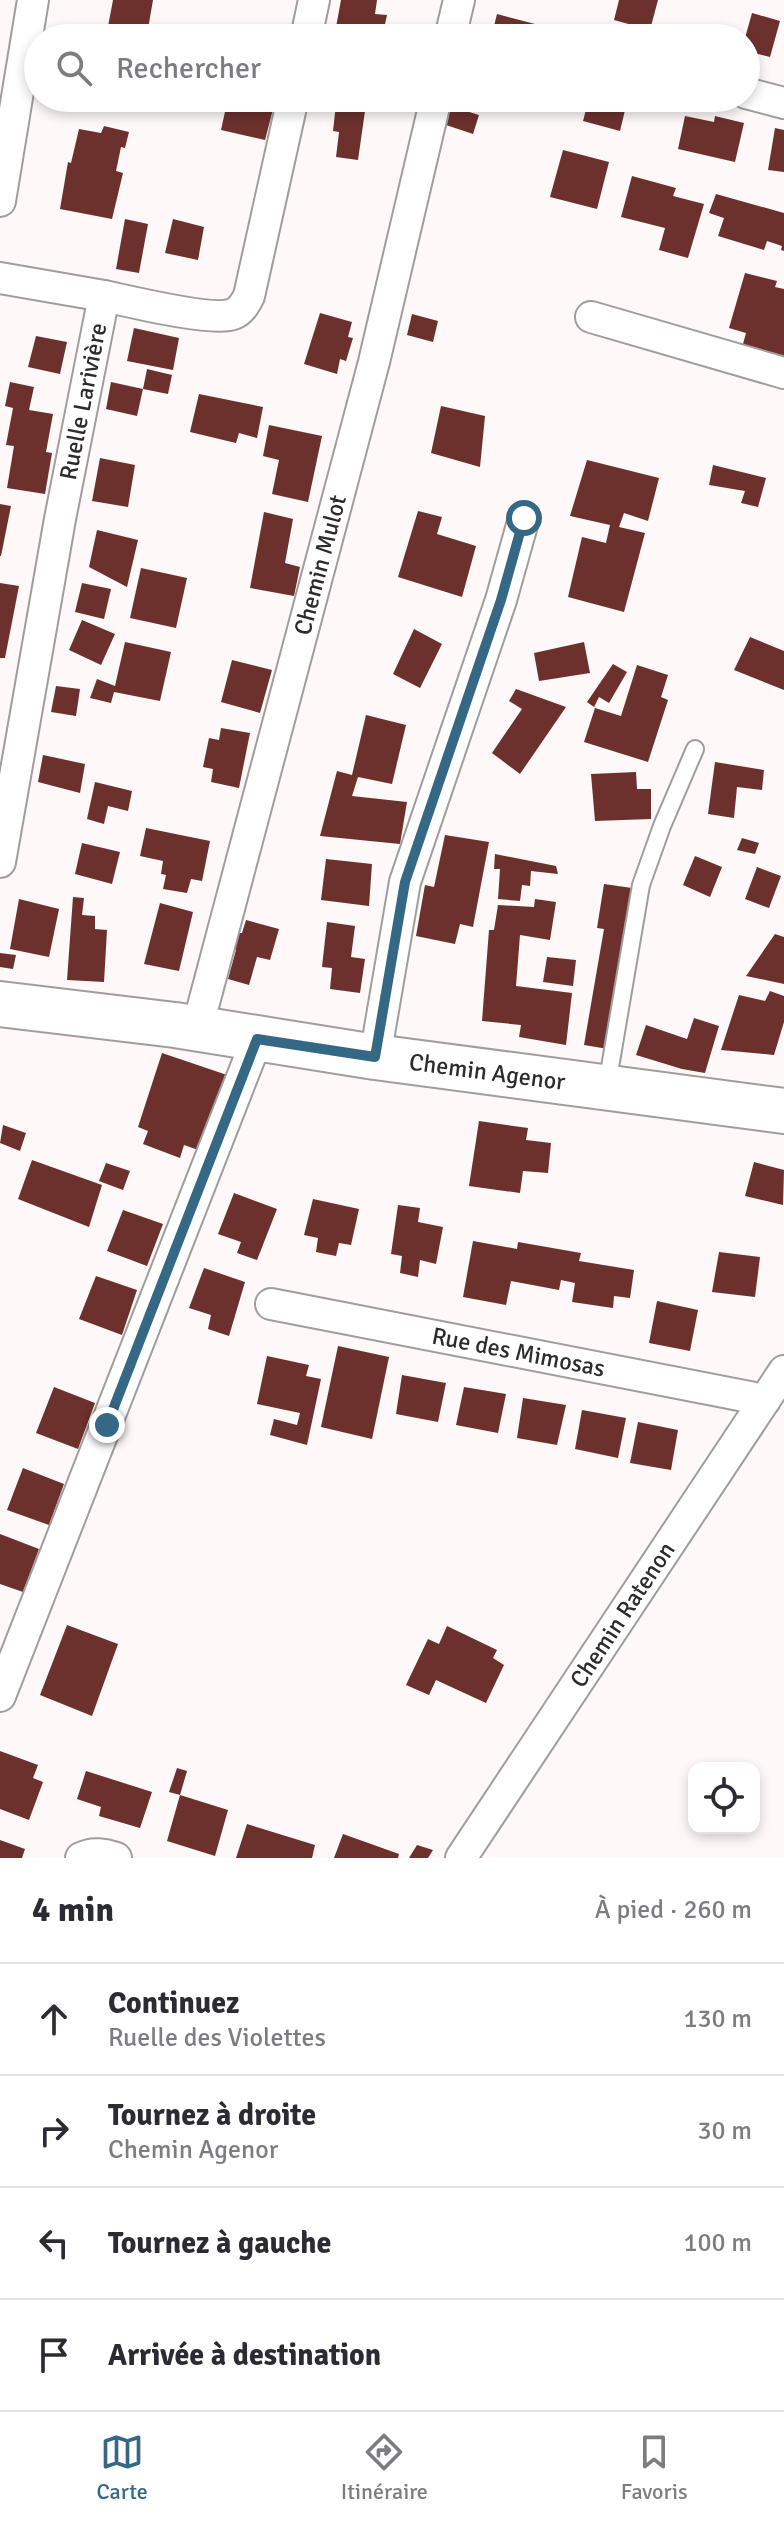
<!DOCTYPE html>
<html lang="fr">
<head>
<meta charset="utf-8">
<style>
	:root { --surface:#fff; --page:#f2f2f3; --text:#2b2b33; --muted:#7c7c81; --line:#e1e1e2; --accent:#356885 }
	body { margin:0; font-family:Signika,sans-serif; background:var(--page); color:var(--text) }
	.controls { position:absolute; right:24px; bottom:24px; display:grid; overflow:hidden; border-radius:16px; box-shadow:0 4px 12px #0003 }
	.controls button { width:72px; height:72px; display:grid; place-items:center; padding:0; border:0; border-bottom:2px solid var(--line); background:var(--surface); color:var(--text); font:40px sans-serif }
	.stop { position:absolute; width:24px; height:24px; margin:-18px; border:6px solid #356885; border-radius:50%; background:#fff }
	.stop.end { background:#356885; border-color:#fff; box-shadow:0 2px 8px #0008 }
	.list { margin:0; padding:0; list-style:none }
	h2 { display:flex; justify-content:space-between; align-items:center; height:104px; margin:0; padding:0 32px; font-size:34px }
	h2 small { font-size:26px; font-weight:400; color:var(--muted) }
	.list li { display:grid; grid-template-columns:52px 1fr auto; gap:24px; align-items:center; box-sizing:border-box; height:112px; padding:0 32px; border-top:2px solid var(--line) }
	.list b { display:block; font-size:30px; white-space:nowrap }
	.list p { margin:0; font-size:26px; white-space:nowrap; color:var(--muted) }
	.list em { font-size:26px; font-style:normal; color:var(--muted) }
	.icon { flex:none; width:44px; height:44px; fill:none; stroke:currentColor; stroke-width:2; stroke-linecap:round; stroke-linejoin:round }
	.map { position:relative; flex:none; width:784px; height:1858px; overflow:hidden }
	.search { position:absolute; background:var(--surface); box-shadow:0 4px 12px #0003; left:24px; right:24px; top:24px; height:88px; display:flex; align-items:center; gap:20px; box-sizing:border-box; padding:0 28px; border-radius:44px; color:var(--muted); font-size:30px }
	.sheet { height:552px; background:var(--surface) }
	nav { display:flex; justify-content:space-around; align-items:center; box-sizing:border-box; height:112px; border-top:2px solid var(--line); background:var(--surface); font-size:22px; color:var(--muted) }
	nav a { display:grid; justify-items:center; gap:4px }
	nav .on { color:var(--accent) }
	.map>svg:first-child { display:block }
	.building { fill:#6c312d }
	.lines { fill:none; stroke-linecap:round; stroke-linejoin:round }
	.service-casing { stroke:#a29d9d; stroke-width:20 }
	.minor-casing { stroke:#a29d9d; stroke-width:34 }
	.secondary-casing { stroke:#a29d9d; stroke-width:48 }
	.service { stroke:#fff; stroke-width:16 }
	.minor { stroke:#fff; stroke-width:30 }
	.secondary { stroke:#fff; stroke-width:44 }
	.route { stroke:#356885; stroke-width:10 }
	.labels { text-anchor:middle; stroke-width:8; stroke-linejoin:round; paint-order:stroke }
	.street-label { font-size:24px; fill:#2d2b2b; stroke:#fef8f8 }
</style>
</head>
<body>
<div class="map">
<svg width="784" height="1858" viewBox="0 0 784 1858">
	<rect width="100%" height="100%" fill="#fef8f8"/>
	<!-- building -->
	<path class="building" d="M113,0H153L148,29L154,30L153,38L106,37Z
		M341,0H377L375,14L387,15L382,38H334Z
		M619,0H658L650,30L614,20Z
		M752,13L780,21L770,57L746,51L745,38Z
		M497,14L558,30L556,38H491Z
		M228,98H260V100L275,102L265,140L221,130Z
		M331,98H372L370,109L360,108V111H365L358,160L336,157L339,132L333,131L336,104L330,103Z
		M589,98H628L620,131L583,121Z
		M450,106L479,115L473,134L443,124Z
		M685,116L714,122L715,116L744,123L735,162L678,149Z
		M104,126L129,132L125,148L121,147L116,171L123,173L112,219L60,209L68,162L71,163L79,129L101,133Z
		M775,128L784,130V172L768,170Z
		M563,150L609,162L597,209L550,197Z
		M632,176L676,188L673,196L704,204L688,258L659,250L665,228L621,217Z
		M716,194L784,213V251L781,250L782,246L767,241L764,250L718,236L724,218L709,213Z
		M125,219L148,224L139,273L116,269Z
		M173,219L204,227L198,260L165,253Z
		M745,273L777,281L775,287L784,289V364L741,351L746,333L729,328Z
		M320,313L352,322L348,337L353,338L346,361L340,359L337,374L304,364Z
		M412,314L438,321L433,342L407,335Z
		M134,328L179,338L173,370L127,361Z
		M36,336L67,342L60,374L28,367Z
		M147,369L172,375L168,394L143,389Z
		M10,382L34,387L29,410L53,414L46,452L52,453L45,494L7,488L14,446L6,445L13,408L5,406Z
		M111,382L143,389L137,416L106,409Z
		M199,394L263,407L257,438L239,433L236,443L190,432Z
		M441,406L485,416L480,467L431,453Z
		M269,425L322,436L308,502L272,494L279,460L263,456Z
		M100,458L135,465L128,507L92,501Z
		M587,460L659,478L648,521L624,513L619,527L645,533L624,612L568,597L582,537L606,543L610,525L570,516Z
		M713,465L766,478L758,507L741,503L745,491L709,485Z
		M0,504L11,506L1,556H0Z
		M418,511L442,517L437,534L476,546L462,597L398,577Z
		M264,512L293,519L285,563L300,567L294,596L250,588Z
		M97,530L138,540L127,587L89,567Z
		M141,568L187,578L176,628L130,618Z
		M0,583L19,586L5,658H0Z
		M82,583L111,589L104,619L75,612Z
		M82,620L115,634L101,665L69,650Z
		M414,629L442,644L420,688L393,674Z
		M750,637L784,651V690L734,670Z
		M125,642L171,652L160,701L114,692L111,703L90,698L97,679L115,686Z
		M584,642L590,673L539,681L534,653Z
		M232,660L272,670L260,713L221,702Z
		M613,664L627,672L609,703L599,697L594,707L587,702Z
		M637,665L668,675L661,697L668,700L648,762L584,742L595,708L621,716Z
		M56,686L80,689L76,716L51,712Z
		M516,689L566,707L520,774L492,753L522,709L509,701Z
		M366,715L406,725L392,784L358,777L352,796L407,802L400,844L320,836L337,771L352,775Z
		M221,728L250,733L239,788L211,782L213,769L203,767L209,738L219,740Z
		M43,755L85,764L80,793L38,782Z
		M715,762L764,770L762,790L737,787L734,818L708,814Z
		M636,772L637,789H651V819L595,821L591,774Z
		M95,782L132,791L128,811L108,806L104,824L87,819Z
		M146,828L210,841L202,881L191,879L187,893L163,889L166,875L161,874L163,861L140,856Z
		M445,835L489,842L473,927L460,924L455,944L416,936L425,885L434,887Z
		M742,838L759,843L755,854L737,850Z
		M82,843L120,852L112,884L75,874Z
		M495,854L556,866L558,874L531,871L530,886L522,885L520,901L498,899L500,869H494Z
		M695,856L722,867L710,897L683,885Z
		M326,859L372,864L369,906L321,900Z
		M757,867L781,876L769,908L745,899Z
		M604,884L632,888L608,1049L584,1045L604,929L597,928Z
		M73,897L84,898L82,915L95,916V929L107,930L104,982L67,980Z
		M19,899L59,909L49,957L10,949Z
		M535,899L556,902L550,940L520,935L516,986L572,993L566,1045L519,1037L521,1025L482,1021L489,930H494L498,905L534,907Z
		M160,903L193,912L179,971L144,964Z
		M246,920L279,929L270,960L257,957L249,985L228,979L236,950L232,949L237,933H242Z
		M327,922L355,926L351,957L365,959L360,993L330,989L332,968L322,967Z
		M775,934L784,937V984L746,976Z
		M0,953L16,955L13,969L0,967Z
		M547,957L576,960L573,986L543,982Z
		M770,991L784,996V1022L774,1055L721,1050L739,995L765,1001Z
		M694,1018L719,1026L705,1073L682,1069L636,1055L646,1025L687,1039Z
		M162,1053L227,1075L201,1151L184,1145L180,1158L143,1144L148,1131L138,1127Z
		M479,1121L528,1128L526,1140L551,1143L548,1173L523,1171L520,1193L469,1186Z
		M3,1125L26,1133L20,1151L0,1143Z
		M32,1160L102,1185L89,1227L18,1199Z
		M754,1162L784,1170L783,1205L745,1196Z
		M106,1163L130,1171L123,1190L99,1181Z
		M234,1193L277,1209L257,1260L237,1253L241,1242L218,1234Z
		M313,1199L359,1209L351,1245L339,1243L336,1256L316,1252L318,1238L304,1235Z
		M398,1205L420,1208L418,1222L443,1227L436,1264L420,1260L418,1277L400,1273L402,1256L391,1254Z
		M123,1210L163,1224L147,1266L107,1251Z
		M473,1241L517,1249L518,1242L581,1253L579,1261L634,1270L630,1298L614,1296L613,1308L572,1302L575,1283L561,1280L559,1290L511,1281L506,1305L463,1297Z
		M719,1252L760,1257L755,1297L712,1292Z
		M204,1268L245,1282L229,1336L208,1329L211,1315L189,1308Z
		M96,1276L137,1290L122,1335L79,1319Z
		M657,1301L698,1310L690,1351L649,1343Z
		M338,1346L389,1357L372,1439L321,1427Z
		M267,1356L309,1365L306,1376L321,1379L307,1445L270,1435L274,1419L297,1425L300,1413L257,1404Z
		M402,1375L446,1383L438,1422L396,1414Z
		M54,1387L95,1403L78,1449L36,1433Z
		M464,1387L506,1394L498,1433L456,1425Z
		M523,1398L566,1405L557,1445L517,1438Z
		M582,1410L626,1418L618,1458L575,1449Z
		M638,1422L678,1430L671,1470L630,1463Z
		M23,1468L64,1484L49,1525L7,1510Z
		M0,1534L39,1549L23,1592L0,1584Z
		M67,1625L118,1644L92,1716L40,1695Z
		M447,1626L497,1650L493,1658L504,1665L486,1703L436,1680L429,1695L406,1685L428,1639L439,1644Z
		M0,1751L38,1765L33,1778L43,1782L29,1820L0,1809Z
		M177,1768L187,1771L180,1795L228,1810L215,1856L167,1841L180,1795L169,1792Z
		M86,1771L152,1792L140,1828L99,1816L101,1807L77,1799Z
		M247,1824L315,1845L312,1858H236Z
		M343,1834L399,1854L398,1858H334Z
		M0,1840L25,1849L22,1858H0Z
		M417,1845L433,1850L428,1858H409Z"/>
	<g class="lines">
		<defs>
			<path id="service" d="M607,1085L641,885L662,826L695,749"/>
			<g id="minor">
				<path d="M306,38L314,0"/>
				<path d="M450,38L459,0"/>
				<path d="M746,93L784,103"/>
				<path d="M0,201L33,0"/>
				<path d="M0,278L104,296"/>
				<path d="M591,317L784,373"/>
				<path id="s1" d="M0,862L60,519L104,296C128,301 213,322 233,314C241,311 245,304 249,296L293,98"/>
				<path id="s2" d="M197,1029L374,362L436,98"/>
				<path d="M375,1057L405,882L501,600L524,518"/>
				<path id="s3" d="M271,1304L765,1400"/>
				<path d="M0,1696L257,1039"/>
				<path d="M81,1858C93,1852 104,1854 116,1858"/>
				<path id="s4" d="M461,1858L784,1371"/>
			</g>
			<g id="secondary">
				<path id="s5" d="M0,1004L175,1025L375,1057L784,1111"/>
			</g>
		</defs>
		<!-- service casing -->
		<use href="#service" class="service-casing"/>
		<!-- minor casing -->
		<use href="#minor" class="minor-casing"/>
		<!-- secondary casing -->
		<use href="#secondary" class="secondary-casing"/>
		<!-- service -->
		<use href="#service" class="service"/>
		<!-- minor -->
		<use href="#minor" class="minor"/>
		<!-- secondary -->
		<use href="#secondary" class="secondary"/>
	</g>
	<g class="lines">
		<!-- route -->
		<path class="route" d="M107,1425L257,1039L375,1057L405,882L501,600L524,518"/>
	</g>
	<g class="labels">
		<!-- street labels -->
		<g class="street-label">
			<text dy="8" stroke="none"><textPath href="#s1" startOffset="468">Ruelle Larivière</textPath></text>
			<text dy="8" stroke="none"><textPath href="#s2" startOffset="480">Chemin Mulot</textPath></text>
			<text dy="8" stroke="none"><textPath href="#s5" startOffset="492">Chemin Agenor</textPath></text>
			<text dy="8" stroke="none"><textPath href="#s3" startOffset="252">Rue des Mimosas</textPath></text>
			<text dy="8" stroke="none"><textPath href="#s4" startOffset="292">Chemin Ratenon</textPath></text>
		</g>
	</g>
</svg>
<div class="controls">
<button><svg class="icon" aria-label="locate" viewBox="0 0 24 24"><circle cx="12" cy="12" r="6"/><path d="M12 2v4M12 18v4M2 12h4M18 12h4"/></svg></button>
</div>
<div class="stop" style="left:524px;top:518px"></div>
<div class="stop end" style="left:107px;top:1425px"></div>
<div class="search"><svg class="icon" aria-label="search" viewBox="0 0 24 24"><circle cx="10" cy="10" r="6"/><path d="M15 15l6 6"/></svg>Rechercher</div>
</div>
<section class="sheet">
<h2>4 min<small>À pied · 260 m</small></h2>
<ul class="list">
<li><svg class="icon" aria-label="ahead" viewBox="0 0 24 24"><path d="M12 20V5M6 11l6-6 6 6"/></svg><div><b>Continuez</b><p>Ruelle des Violettes</p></div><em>130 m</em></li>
<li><svg class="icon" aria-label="right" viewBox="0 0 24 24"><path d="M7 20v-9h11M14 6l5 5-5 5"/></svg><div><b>Tournez à droite</b><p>Chemin Agenor</p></div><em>30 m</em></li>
<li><svg class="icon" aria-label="left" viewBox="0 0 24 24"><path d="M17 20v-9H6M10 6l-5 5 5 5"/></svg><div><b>Tournez à gauche</b></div><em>100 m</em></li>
<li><svg class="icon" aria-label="arrive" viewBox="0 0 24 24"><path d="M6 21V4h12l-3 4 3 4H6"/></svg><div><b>Arrivée à destination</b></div></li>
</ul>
</section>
<nav>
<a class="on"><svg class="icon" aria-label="map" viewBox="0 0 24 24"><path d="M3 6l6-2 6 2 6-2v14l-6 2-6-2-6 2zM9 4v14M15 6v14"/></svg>Carte</a>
<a><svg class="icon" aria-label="directions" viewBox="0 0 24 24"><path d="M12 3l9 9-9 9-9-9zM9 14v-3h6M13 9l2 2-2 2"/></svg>Itinéraire</a>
<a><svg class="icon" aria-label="saved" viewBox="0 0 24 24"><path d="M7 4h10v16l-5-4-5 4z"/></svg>Favoris</a>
</nav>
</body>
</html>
